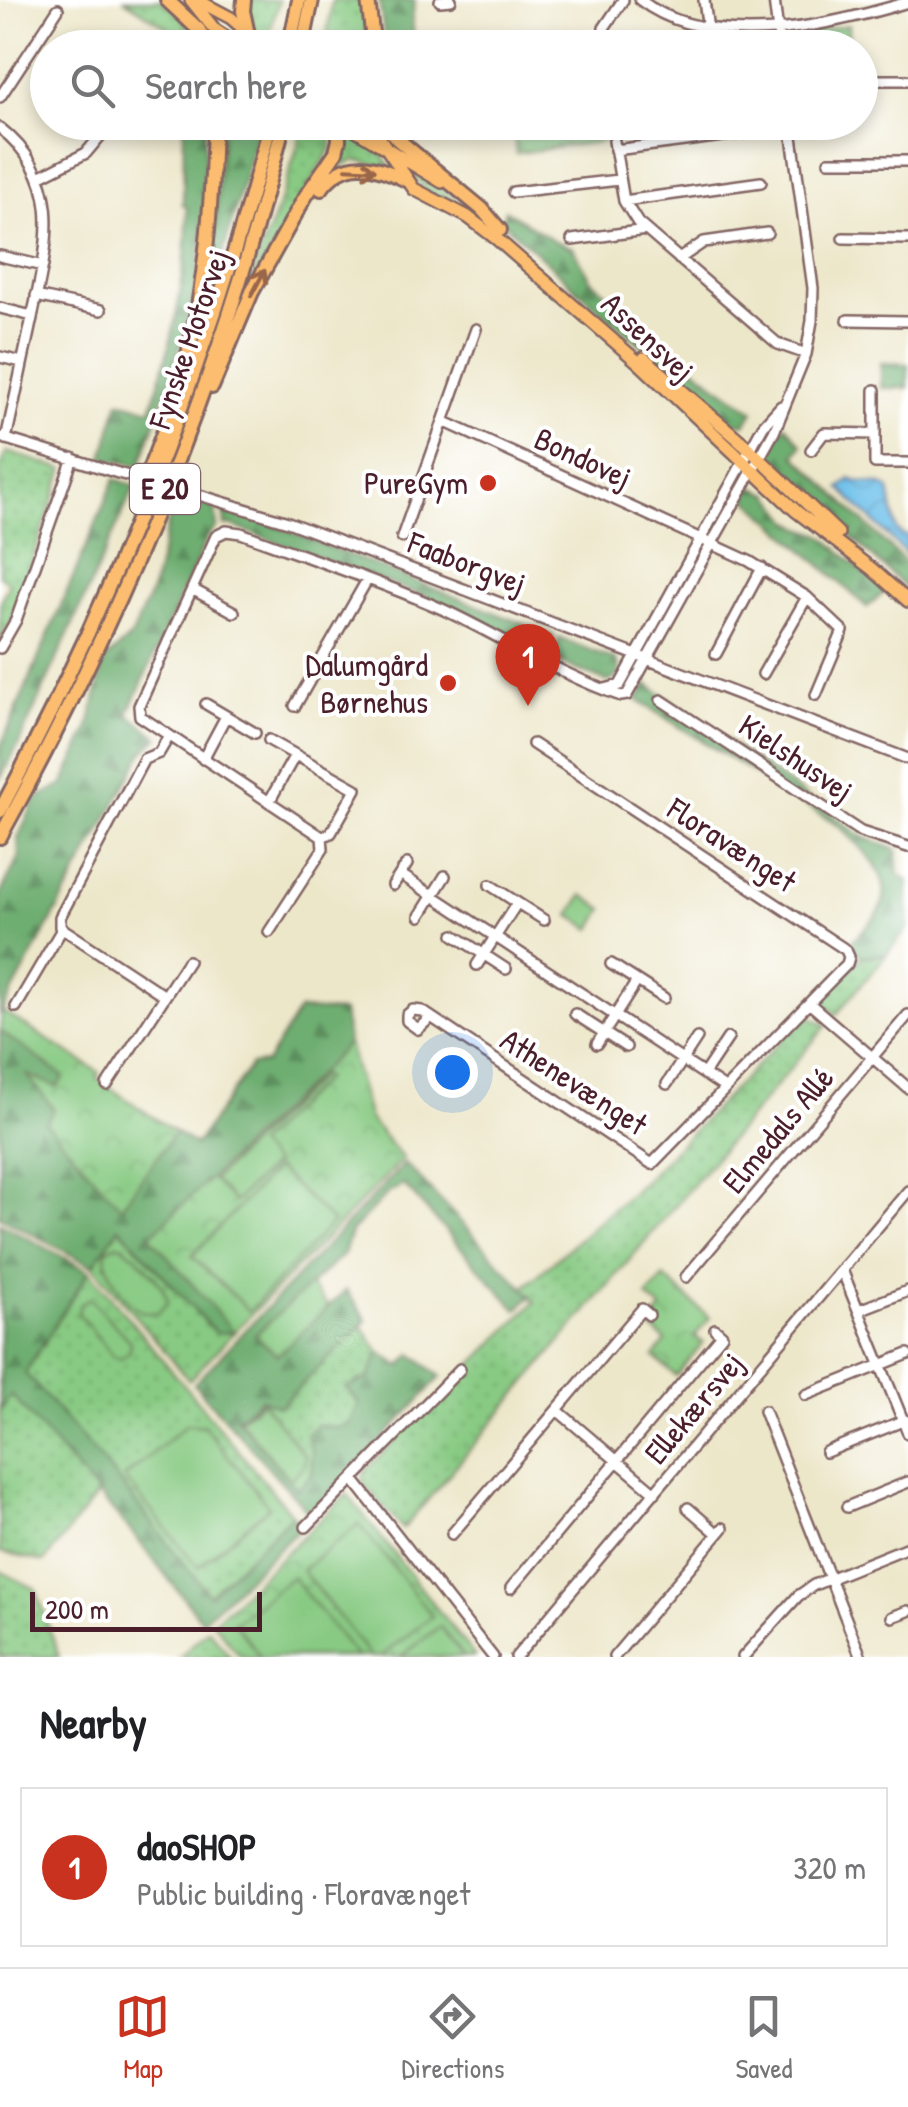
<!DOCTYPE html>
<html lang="en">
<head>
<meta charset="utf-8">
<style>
	:root { --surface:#fff; --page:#f2f2f2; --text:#202124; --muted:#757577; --line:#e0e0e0; --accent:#c8321e }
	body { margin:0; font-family:"Patrick Hand",sans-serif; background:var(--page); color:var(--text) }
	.scale { position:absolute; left:30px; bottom:25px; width:232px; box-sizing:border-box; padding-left:10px; border:5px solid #4a1f2b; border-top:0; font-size:28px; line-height:35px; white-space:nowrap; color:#4a1f2b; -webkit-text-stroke:8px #fff; paint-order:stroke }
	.you { position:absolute; left:452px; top:1072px; width:35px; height:35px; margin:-25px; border:8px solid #fff; border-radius:50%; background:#1a73e8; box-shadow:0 0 0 15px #1a73e833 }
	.badge { display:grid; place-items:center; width:65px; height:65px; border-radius:50%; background:var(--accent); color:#fff; font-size:32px; font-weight:700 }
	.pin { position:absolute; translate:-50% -82px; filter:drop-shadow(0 2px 5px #0008) }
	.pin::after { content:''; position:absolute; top:52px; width:35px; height:30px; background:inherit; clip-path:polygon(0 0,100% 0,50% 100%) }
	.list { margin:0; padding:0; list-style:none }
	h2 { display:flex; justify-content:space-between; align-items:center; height:130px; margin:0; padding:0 40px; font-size:42px }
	h2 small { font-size:32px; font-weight:400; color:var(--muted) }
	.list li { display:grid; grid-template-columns:65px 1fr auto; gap:30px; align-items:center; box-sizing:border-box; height:160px; margin:0 20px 20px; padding:0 20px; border:2px solid var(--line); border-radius:0px }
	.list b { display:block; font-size:38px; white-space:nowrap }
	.list p { margin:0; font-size:32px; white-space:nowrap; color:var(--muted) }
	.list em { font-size:32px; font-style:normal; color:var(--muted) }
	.icon { flex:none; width:55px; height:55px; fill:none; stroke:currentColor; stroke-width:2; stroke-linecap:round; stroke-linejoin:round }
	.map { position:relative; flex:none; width:908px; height:1657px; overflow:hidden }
	.search { position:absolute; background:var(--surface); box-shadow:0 5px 15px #0003; left:30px; right:30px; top:30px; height:110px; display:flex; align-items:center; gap:25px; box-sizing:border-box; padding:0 35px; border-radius:55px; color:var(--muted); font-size:38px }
	.sheet { height:310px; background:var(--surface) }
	nav { display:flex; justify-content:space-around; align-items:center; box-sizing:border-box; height:140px; border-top:2px solid var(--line); background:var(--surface); font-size:28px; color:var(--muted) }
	nav a { display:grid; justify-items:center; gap:5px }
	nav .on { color:var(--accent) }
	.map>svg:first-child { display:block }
	.grass { fill:url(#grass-dots); stroke:#697457; stroke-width:2.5 }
	.forest { fill:url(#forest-firs); stroke:#5c664e; stroke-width:2.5 }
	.park { fill:url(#park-crowns); stroke:#697457; stroke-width:2.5 }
	.pitch { fill:#88ca83; stroke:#697457; stroke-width:2.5 }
	.water { fill:url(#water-waves); stroke:#5e708c; stroke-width:2.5 }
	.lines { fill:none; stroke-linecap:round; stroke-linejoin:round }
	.minor-casing { stroke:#836563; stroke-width:14 }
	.major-casing { stroke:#836563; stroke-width:16 }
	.highway-casing { stroke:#836563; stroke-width:18 }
	.minor { stroke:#fff; stroke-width:9 }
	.major { stroke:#fcbd6f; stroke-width:11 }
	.highway { stroke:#fcbd6f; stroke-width:12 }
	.minor-bridge-casing { stroke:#836563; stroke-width:14; stroke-linecap:butt }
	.minor-bridge { stroke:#fff; stroke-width:9 }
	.oneway { stroke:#9a664a }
	.poi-dot { fill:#c8321e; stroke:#fff; stroke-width:4 }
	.labels { text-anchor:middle; stroke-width:8; stroke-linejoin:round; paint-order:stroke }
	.shield { fill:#fff; stroke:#80626b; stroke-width:2.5 }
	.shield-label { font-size:30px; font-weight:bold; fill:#4a1f2b }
	.street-label { font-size:32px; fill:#4a1f2b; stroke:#fff }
	.poi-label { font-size:32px; fill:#4a1f2b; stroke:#fff; text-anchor:end }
</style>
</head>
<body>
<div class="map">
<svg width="908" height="1657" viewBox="0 0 908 1657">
	<defs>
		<pattern id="grass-dots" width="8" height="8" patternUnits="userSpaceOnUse" patternTransform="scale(2.5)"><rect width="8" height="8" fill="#88ca83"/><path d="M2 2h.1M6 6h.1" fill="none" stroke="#77ad71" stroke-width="1.8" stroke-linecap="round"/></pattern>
		<pattern id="forest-firs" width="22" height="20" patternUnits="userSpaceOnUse" patternTransform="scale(2.5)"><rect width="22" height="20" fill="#6eae71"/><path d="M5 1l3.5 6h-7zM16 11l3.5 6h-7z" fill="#5c8d5d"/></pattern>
		<pattern id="park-crowns" width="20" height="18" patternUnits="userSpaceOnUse" patternTransform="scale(2.5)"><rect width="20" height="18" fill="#88ca83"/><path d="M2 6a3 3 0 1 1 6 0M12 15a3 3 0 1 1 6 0" fill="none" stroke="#77ad71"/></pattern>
		<pattern id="water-waves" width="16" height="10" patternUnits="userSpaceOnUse" patternTransform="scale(2.5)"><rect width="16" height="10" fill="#71c2ec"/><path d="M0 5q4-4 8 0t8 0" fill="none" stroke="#63a6cb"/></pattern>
	</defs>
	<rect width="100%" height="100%" fill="#fff"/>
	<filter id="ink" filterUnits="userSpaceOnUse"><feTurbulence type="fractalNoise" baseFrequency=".01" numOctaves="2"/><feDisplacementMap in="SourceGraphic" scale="20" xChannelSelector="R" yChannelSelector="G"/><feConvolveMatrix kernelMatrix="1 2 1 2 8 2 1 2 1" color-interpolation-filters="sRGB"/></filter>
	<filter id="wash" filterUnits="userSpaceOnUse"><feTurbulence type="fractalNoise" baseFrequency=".0048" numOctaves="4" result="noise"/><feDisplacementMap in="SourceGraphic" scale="40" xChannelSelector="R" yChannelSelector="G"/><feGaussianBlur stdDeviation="2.25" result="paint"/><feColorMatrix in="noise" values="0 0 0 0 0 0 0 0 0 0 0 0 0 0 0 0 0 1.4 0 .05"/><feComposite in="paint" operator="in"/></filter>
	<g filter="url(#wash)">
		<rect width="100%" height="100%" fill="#ede7ca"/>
		<!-- grass -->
		<path class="grass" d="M125,0H160L179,14L205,47H187V41Z
			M248,0H279L267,42L250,26Z
			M332,0H363L367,47L325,48Z
			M848,25V47H789L791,35Z
			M216,123H223L214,258L222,257L203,320L200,319Z
			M305,123H331L332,147L238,308L278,208Z
			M346,132L382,153L391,168L357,160L333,168L344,147Z
			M402,165L436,185L472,213L427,191Z
			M7,452L64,469L12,619L0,641V604L9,583L0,576V466Z
			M887,954L836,1015L824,1004V997L862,957Z
			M806,1015L827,1025L403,1529L362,1482L364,1472L535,1302L523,1288L639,1186Z
			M118,1227L216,1333L234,1332L189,1380L93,1266Z
			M89,1271L292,1515L209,1596L113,1474L25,1373Z
			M361,1326L380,1352L368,1378L356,1382L350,1394L359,1403L351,1423L339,1428L317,1425L312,1476L297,1490L237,1419L261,1399L279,1406Z
			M11,1394L98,1494L44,1562L0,1552V1411Z
			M0,1571L36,1589L59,1657H0Z
			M208,1629L231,1657H179Z"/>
		<!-- forest -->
		<path class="forest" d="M379,0H415L412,18L415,47H386Z
			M184,123H205C205,180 206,242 193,298C180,355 159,411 140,466L103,458L119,401L151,409C172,343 188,278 187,208L183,205Z
			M223,123H260L222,257L214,258Z
			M505,210L555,241L573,248L592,281L715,384L754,411L745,424L734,423L594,305L502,221Z
			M881,363L908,364V388H881Z
			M786,425L802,445L795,455L908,565V590L777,467C767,452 774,437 786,425Z
			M115,479L135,486L17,748L0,779V748Z
			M752,487L770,494L791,521L802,528L822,535L885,592L867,607L744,496Z
			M178,500L215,506L217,527L208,536L128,714L159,737L144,751L0,1015V895L19,857L18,838L36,798L63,785L89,727L104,661L131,637L153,587L168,523Z
			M223,508L244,513L554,636L545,656L426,597L230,525L225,526Z
			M559,638L616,660L620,669L617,677L608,682L553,660Z
			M647,684L863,837L897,850L899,875L908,880V929L887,954L862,957L849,944C859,933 875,921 881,908C896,877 860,846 840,827L637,700Z
			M299,1010L343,1012L348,1043L318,1075L150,1236L234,1332L216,1333L119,1227L93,1266L0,1217V1031L65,1077L58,1088L30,1076L121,1207L175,1132L195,1145L251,1065L266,1063Z
			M405,1163L531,1296L517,1310L404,1185L388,1193L351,1232L344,1254L255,1335L277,1355L346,1290L367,1320L279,1407L261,1399L237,1419L297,1489L312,1475V1452L307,1434L316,1425L339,1428L351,1423L359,1403L346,1388L368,1378L380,1352L400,1366L412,1354L441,1377L311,1515L194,1384Z
			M0,1223L89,1271L25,1373L113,1474L209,1595L292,1515L302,1526L202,1621L133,1534L11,1395L0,1411Z"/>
		<!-- park -->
		<path class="park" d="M513,123H616L618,139L516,153Z
			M583,895L604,909L592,929L570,915Z
			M2,1011L99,1072L97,1079L175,1132L121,1207L46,1123L54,1109L27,1075L57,1087L64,1077L0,1031Z
			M348,1043L369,1119L403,1159L234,1332L150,1236L318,1075Z
			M664,1277L710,1318L695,1336L703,1343L676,1376L654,1357L666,1341L649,1326L662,1309L647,1297Z
			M347,1494L475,1657H241L213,1622Z"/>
		<!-- pitch -->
		<path class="pitch" d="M321,1075L325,1078L256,1145L274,1164L234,1202L213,1180Z
			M276,1168L333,1222L249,1311L192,1256Z
			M118,1244C136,1252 163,1282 168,1301L158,1313C152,1313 147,1313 141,1311C125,1304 101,1266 107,1249Z
			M310,1285L328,1307L277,1355L255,1335Z
			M90,1298L130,1342V1351L121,1358L113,1356L78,1313L80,1304Z
			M262,1402L306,1457L302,1468L289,1479L239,1420Z
			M187,1424L204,1426L269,1507L198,1567L124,1478Z
			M359,1524L432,1616L380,1657H371L302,1570Z
			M292,1577L357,1657H261L234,1623Z
			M440,1626L464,1657H401Z"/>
		<!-- water -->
		<path class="water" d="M851,479C864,486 876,480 889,489L896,528L902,535L908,536V556L840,488Z"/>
	</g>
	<g filter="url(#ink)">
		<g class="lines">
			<defs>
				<path id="minor" d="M640,0C710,54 829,26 908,2
					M704,0L708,30
					M774,0L780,48
					M440,1L451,0
					M569,48L602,43
					M602,48L604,28L623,0
					M880,80H908
					M0,97L58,9
					M0,128C67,181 47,246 32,318C23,359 15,399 6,439
					M614,141L624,201L638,223L778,344L806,354
					M615,150L754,132
					M829,161H908
					M39,177L86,153L112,122
					M513,192L619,180
					M624,201L761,182
					M843,238L908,239
					M572,240L646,230
					M0,256L43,266
					M679,259L704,242L767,233
					M36,296L101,310
					M0,308L32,316
					M848,320L908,321
					M0,357L22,362
					M875,390V463H908
					M443,421L749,561L807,597L843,631L816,695
					M0,437L118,473
					M811,450L824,433L874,434
					M199,495L288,522L908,759
					M402,537L476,329
					M192,589L234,612
					M0,648L16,620L73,458
					M716,654L762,568
					M763,674L807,597
					M605,689L620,685L763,426L781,406
					M661,700L861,832L908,847
					M206,704L255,733
					M295,706L367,580
					M269,740L356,789L331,833L322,837
					M203,759L226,716
					M269,802L295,755
					M322,837L140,716L139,706L216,536L226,531L241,533C308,558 377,580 442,609C503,637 557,674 621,696L627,695L774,432L806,354L812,321L813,288L790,122
					M400,874L725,1088
					M393,885L407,864
					M490,885L544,920
					M420,916L445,876
					M269,932L323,849L322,837
					M454,935L506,969
					M611,964L664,998
					M477,965L517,903
					M165,996L60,927V917L144,759L159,753L169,736
					M809,1003L908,1088
					M16,1007L62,929
					M575,1014L626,1047
					M430,1018L418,1029L407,1021V1015L413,1010L422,1011L652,1164L847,964L849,957L846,950L533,744
					M597,1044L637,981
					M704,1074L728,1038
					M667,1084L697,1038
					M107,1085L188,961
					M842,1270L908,1433
					M686,1277L908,1015
					M859,1310L908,1291
					M806,1395L908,1354
					M557,1410L655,1493
					M764,1411L861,1657
					M826,1452L905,1420
					M353,1479L493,1657
					M847,1507L908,1482
					M688,1508L718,1534
					M306,1527L460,1369
					M452,1534L642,1309L649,1315
					M511,1588L722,1335L715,1329
					M892,1617L908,1611
					M516,1657L908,1191
					M614,1657L723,1528
					M743,1657L798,1596L814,1585L908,1547"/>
				<path id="major" d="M191,0L215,30L243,48
					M197,0L231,18L265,48
					M343,122L442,182
					M369,122L414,189L468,217L498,240L638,362L796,511L872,569L908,601
					M644,358L744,444L838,533"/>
				<path id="highway" d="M167,0L199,30L208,48
					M244,0L243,11L248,34
					M368,0L374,48
					M289,48L299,0
					M302,48L312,0
					M384,122L396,138L482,209L500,230
					M321,189C345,156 373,164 406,180
					M212,387L252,292L305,197L336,152L339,140L338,122
					M136,504C154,456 174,409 187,359C206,281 212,202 214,122
					M0,811C116,592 209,363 271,122
					M0,837C124,613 223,371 284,122"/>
			</defs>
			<!-- minor casing -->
			<use href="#minor" class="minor-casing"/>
			<!-- major casing -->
			<use href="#major" class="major-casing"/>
			<!-- highway casing -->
			<use href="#highway" class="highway-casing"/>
			<!-- minor -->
			<use href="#minor" class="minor"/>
			<!-- major -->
			<use href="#major" class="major"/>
			<!-- highway -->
			<use href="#highway" class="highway"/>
			<defs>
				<path id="minor-bridge" d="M118,473L199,495"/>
			</defs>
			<!-- minor-bridge casing -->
			<use href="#minor-bridge" class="minor-bridge-casing"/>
			<!-- minor-bridge -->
			<use href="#minor-bridge" class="minor-bridge"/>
		</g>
		<!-- one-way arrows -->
		<defs><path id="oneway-shaft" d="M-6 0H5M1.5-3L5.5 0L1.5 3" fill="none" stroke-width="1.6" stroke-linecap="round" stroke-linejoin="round" transform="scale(2.5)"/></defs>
		<g class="oneway">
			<use href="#oneway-shaft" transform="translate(361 169) rotate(3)"/>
			<use href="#oneway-shaft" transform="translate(258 283) rotate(-62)"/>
		</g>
	</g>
	<!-- markers -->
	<g class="poi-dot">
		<circle cx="488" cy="483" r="10"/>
		<circle cx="448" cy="683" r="10"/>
	</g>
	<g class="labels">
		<!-- shield labels -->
		<rect class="shield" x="130" y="464" width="70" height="50" rx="8"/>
		<g class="shield-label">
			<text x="165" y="499">E 20</text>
		</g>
		<!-- street labels -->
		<g class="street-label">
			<text transform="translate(648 337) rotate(43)" y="11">Assensvej</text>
			<text transform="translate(189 339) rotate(-71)" y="11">Fynske Motorvej</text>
			<text transform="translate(583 458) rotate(25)" y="11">Bondovej</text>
			<text transform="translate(467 563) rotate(21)" y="11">Faaborgvej</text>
			<text transform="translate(796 758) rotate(34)" y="11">Kielshusvej</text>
			<text transform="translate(732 845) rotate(33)" y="11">Floravænget</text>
			<text transform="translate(574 1082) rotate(33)" y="11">Athenevænget</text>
			<text transform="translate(778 1130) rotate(-50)" y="11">Elmedals Allé</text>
			<text transform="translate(694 1408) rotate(-50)" y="11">Ellekærsvej</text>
		</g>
		<!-- poi labels -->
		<g class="poi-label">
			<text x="468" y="494">PureGym</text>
			<text x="428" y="676">Dalumgård<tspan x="428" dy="37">Børnehus</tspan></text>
		</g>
	</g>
</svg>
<div class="scale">200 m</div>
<div class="you"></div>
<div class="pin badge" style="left:528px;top:706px">1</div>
<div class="search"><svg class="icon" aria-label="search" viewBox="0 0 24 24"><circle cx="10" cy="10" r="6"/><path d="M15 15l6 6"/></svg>Search here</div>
</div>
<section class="sheet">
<h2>Nearby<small></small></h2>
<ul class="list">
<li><span class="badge">1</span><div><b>daoSHOP</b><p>Public building · Floravænget</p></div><em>320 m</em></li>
</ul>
</section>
<nav>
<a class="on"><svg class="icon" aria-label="map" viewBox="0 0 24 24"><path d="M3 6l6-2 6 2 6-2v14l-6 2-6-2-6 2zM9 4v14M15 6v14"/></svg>Map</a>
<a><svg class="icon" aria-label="directions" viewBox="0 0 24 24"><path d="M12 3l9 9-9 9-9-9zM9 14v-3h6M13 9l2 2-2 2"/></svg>Directions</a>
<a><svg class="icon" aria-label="saved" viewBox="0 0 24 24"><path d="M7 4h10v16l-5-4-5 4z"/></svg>Saved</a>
</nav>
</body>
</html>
